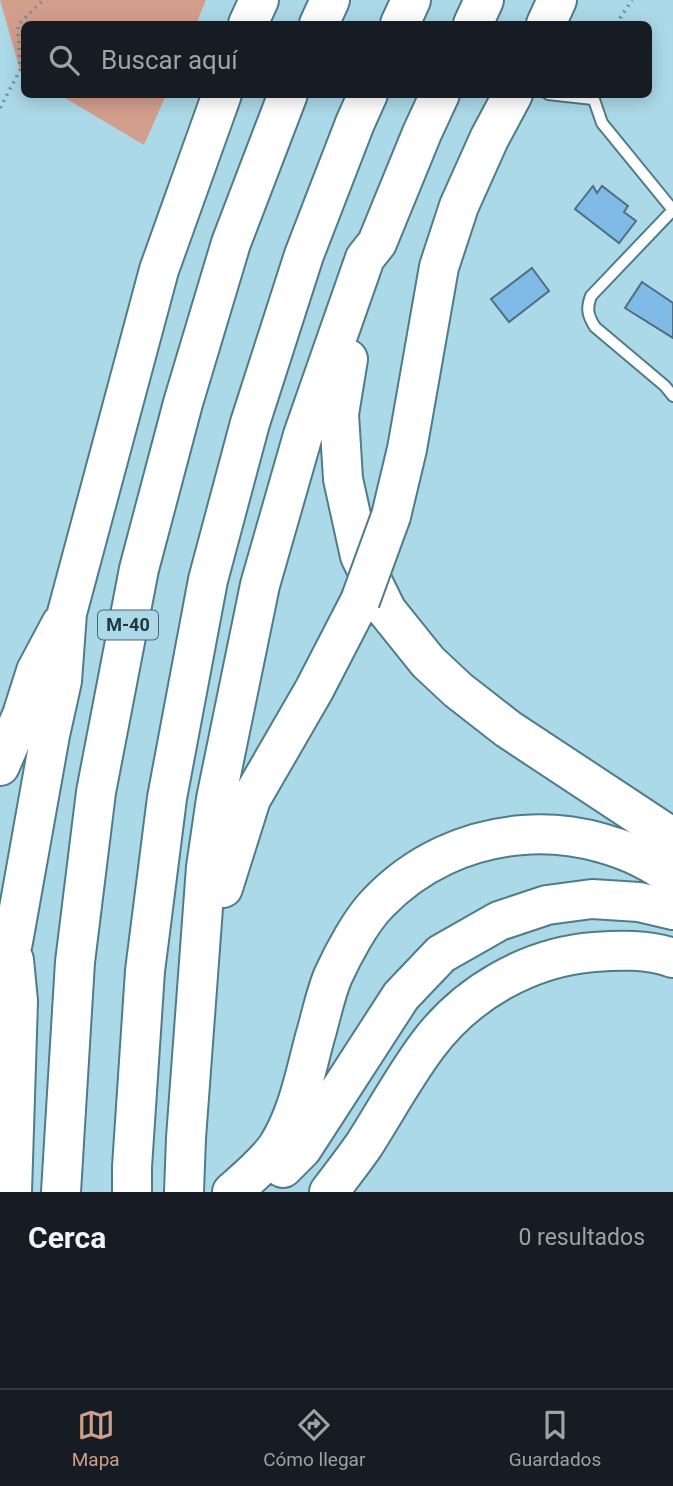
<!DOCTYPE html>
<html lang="es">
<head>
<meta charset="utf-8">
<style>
	:root { --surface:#171b24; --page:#242831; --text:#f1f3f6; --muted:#9ea1a6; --line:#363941; --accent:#cb9f8a }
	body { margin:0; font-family:Roboto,sans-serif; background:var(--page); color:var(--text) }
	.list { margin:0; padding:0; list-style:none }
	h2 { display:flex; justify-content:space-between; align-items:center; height:91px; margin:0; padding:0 28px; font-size:30px }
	h2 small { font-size:23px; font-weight:400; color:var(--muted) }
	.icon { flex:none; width:38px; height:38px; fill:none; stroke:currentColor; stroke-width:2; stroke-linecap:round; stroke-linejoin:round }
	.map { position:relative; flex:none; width:673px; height:1192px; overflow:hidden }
	.search { position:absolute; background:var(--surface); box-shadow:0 4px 18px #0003; left:21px; right:21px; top:21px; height:77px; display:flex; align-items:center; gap:18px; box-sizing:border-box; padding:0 24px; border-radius:10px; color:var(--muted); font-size:26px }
	.sheet { height:196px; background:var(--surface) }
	nav { display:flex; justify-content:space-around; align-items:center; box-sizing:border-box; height:98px; border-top:2px solid var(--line); background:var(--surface); font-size:19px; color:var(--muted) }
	nav a { display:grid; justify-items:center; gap:4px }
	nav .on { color:var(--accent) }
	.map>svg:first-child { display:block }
	.green { fill:#d39f8c }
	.building { fill:#7fbbe6; stroke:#4e6e85; stroke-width:2 }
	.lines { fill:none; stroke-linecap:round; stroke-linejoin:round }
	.service-casing { stroke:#507b89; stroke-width:14 }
	.motorway-casing { stroke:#507b89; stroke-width:42 }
	.path { stroke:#6f919c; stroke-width:3.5; stroke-dasharray:2 5; stroke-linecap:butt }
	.service { stroke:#fff; stroke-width:10 }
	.motorway { stroke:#fff; stroke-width:38 }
	.motorway-bridge-casing { stroke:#507b89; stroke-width:42; stroke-linecap:butt }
	.motorway-bridge { stroke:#fff; stroke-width:38 }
	.labels { text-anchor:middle; stroke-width:7; stroke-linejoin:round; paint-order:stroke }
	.shield { fill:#acd9e8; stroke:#4c6770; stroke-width:2 }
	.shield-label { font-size:18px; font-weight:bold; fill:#23363c }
</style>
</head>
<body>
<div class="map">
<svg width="673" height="1192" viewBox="0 0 673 1192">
	<rect width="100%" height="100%" fill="#acd9e8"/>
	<!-- green -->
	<path class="green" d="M0,0H206L196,24H24V73L20,70Z
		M60,95H166L144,145Z"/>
	<!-- building -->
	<path class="building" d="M593,186L597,193L602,186L628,206L624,212L636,221L619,243L575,209Z
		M532,268L549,291L509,322L491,299Z
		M642,282L673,303V338L625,308Z"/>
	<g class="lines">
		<defs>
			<path id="service" d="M548,94L593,99
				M592,94L602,123L673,210
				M673,210L591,296C586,309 588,316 595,327L665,386L673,396"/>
			<path id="motorway" d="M248,24L259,0
				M319,24L330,0
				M400,24L411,0
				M473,24L484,0
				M546,24L557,0
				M348,359L339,414L343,479L360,556L387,611L428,662L458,690L508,729L673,838
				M391,516L407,449L439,267L459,206L489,139L513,94
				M0,766L22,715L36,671L61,624
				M223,888L251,799L314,690L360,601
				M0,992L13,942L50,735L62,681L67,613L159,270L222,94
				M283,1168L302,1149L401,996L441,954L499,921L547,905L592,899L639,902L673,910
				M12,1192L18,1001L14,960
				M61,1192L75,962L96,792L139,569L183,403L231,243L288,94
				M132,1192V1167L145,971L167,798L208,580L250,423L304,255L355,123L368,94
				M184,1192L186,1138L206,867L216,799L260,585L303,435L365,258L377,243L422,133L440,94
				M232,1192C248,1178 265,1164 277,1147C298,1114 305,1074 315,1037C321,1017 325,995 333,976C343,954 361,920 378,903C416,863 468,839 523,835C573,831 633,846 673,878
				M329,1192C341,1176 353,1161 364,1145C385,1112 404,1077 427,1046C466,993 529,957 594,952C620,950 648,949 673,958"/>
		</defs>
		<!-- service casing -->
		<use href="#service" class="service-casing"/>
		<!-- motorway casing -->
		<use href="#motorway" class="motorway-casing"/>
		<!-- path -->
		<path class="path" d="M616,24L632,0
			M0,108L20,70L18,25L43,0"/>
		<!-- service -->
		<use href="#service" class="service"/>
		<!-- motorway -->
		<use href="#motorway" class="motorway"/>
		<defs>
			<path id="motorway-bridge" d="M360,601L391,516"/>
		</defs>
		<!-- motorway-bridge casing -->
		<use href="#motorway-bridge" class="motorway-bridge-casing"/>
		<!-- motorway-bridge -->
		<use href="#motorway-bridge" class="motorway-bridge"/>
	</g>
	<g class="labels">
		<!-- shield labels -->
		<rect class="shield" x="98" y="610.5" width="60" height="29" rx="5"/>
		<g class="shield-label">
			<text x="128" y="631">M-40</text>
		</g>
	</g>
</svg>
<div class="search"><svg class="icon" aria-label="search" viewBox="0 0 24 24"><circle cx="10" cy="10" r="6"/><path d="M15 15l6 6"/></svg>Buscar aquí</div>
</div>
<section class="sheet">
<h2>Cerca<small>0 resultados</small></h2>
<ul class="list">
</ul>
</section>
<nav>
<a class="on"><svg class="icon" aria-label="map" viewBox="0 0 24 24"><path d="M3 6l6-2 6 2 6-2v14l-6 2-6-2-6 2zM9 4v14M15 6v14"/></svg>Mapa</a>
<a><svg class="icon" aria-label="directions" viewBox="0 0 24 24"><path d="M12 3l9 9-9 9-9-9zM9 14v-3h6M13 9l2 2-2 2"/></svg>Cómo llegar</a>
<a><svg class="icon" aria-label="saved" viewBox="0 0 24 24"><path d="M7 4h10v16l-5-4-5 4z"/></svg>Guardados</a>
</nav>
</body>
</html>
